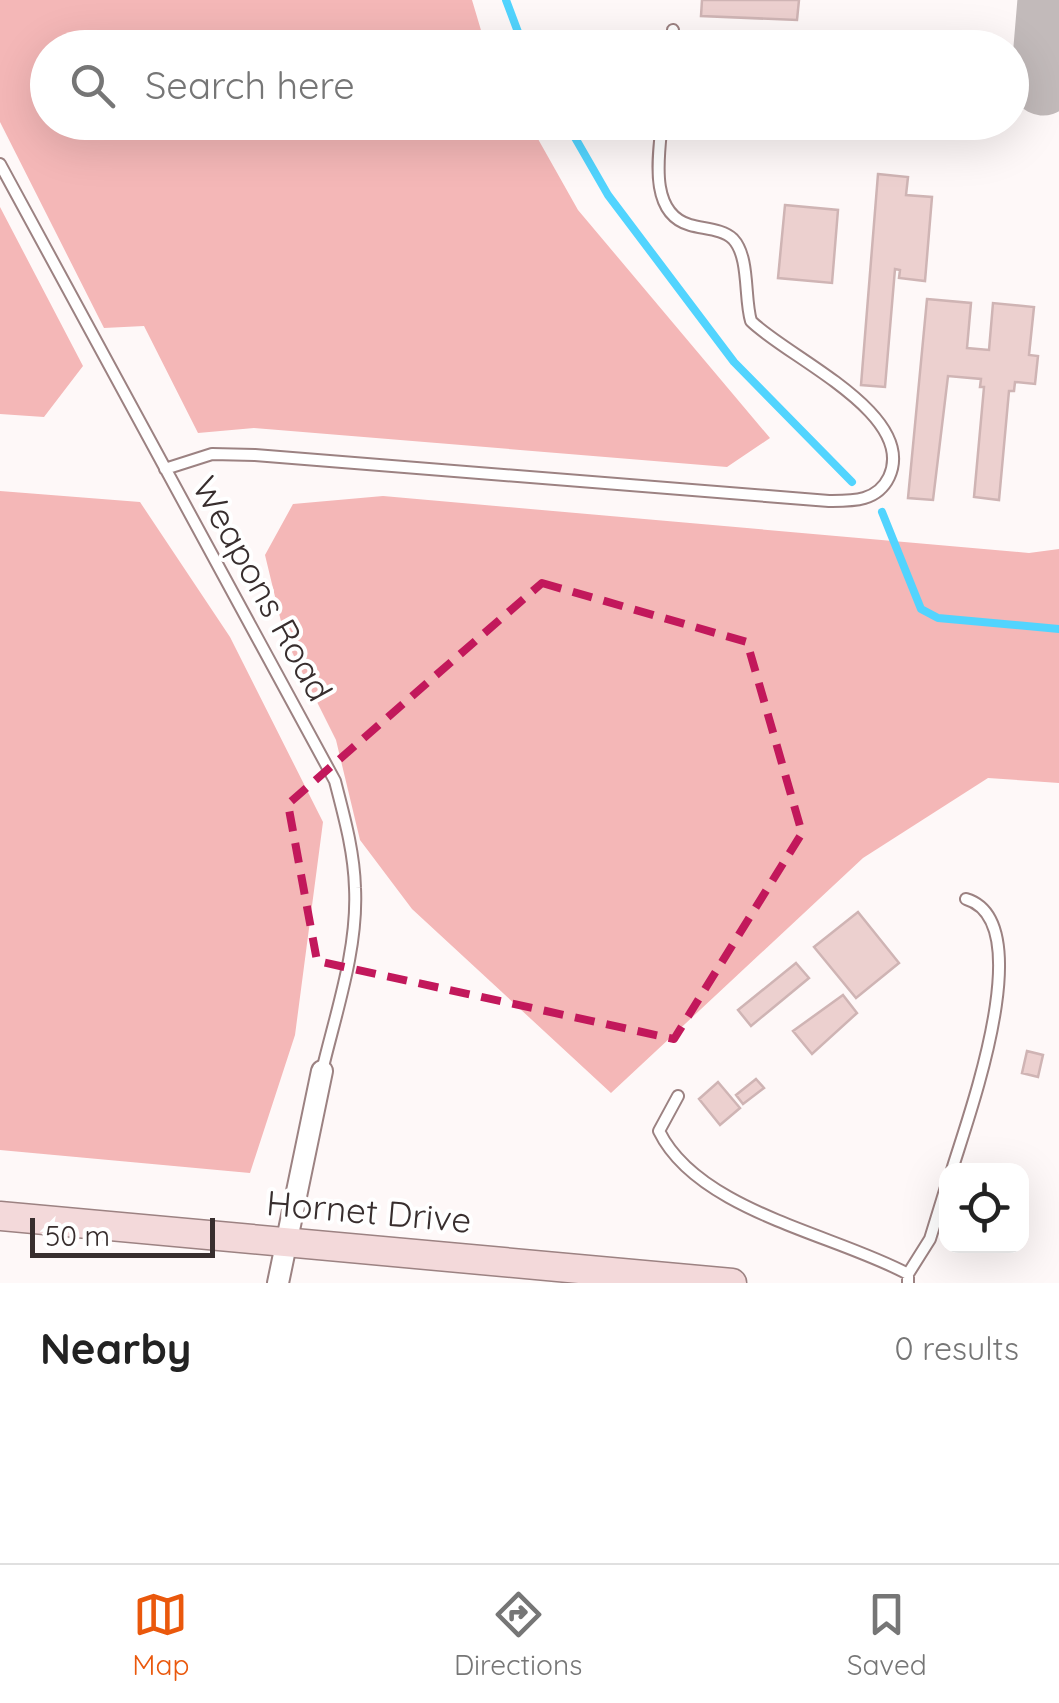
<!DOCTYPE html>
<html lang="en">
<head>
<meta charset="utf-8">
<style>
	:root { --surface:#fff; --page:#f6f6f6; --text:#222; --muted:#767676; --line:#e0e0e0; --accent:#ea580c }
	body { margin:0; font-family:Quicksand,sans-serif; background:var(--page); color:var(--text) }
	.controls { position:absolute; right:30px; bottom:30px; display:grid; overflow:hidden; border-radius:20px; box-shadow:0 10px 40px #0002 }
	.controls button { width:90px; height:90px; display:grid; place-items:center; padding:0; border:0; border-bottom:2px solid var(--line); background:var(--surface); color:var(--text); font:50px sans-serif }
	.scale { position:absolute; left:30px; bottom:25px; width:185px; box-sizing:border-box; padding-left:10px; border:5px solid #382e2e; border-top:0; font-size:28px; line-height:35px; white-space:nowrap; color:#382e2e; -webkit-text-stroke:8px #fff; paint-order:stroke }
	.list { margin:0; padding:0; list-style:none }
	h2 { display:flex; justify-content:space-between; align-items:center; height:130px; margin:0; padding:0 40px; font-size:42px }
	h2 small { font-size:32px; font-weight:400; color:var(--muted) }
	.icon { flex:none; width:55px; height:55px; fill:none; stroke:currentColor; stroke-width:2; stroke-linecap:round; stroke-linejoin:round }
	.map { position:relative; flex:none; width:1059px; height:1283px; overflow:hidden }
	.search { position:absolute; background:var(--surface); box-shadow:0 10px 40px #0002; left:30px; right:30px; top:30px; height:110px; display:flex; align-items:center; gap:25px; box-sizing:border-box; padding:0 35px; border-radius:55px; color:var(--muted); font-size:38px }
	.sheet { height:280px; background:var(--surface) }
	nav { display:flex; justify-content:space-around; align-items:center; box-sizing:border-box; height:140px; border-top:2px solid var(--line); background:var(--surface); font-size:28px; color:var(--muted) }
	nav a { display:grid; justify-items:center; gap:5px }
	nav .on { color:var(--accent) }
	.map>svg:first-child { display:block }
	.green { fill:#f4b7b7 }
	.lines { fill:none; stroke-linecap:round; stroke-linejoin:round }
	.stream { stroke:#52d4fe; stroke-width:8 }
	.taxiway { stroke:#c2baba; stroke-width:65 }
	.building { fill:#ecd0cf; stroke:#cfb4b4; stroke-width:2.5 }
	.service-casing { stroke:#9c8282; stroke-width:14 }
	.minor-casing { stroke:#9c8282; stroke-width:24 }
	.secondary-casing { stroke:#9c8282; stroke-width:31 }
	.service { stroke:#fff; stroke-width:10 }
	.minor { stroke:#fff; stroke-width:20 }
	.secondary { stroke:#f3d9da; stroke-width:28 }
	.marked { fill:none; stroke:#c2185b; stroke-width:8; stroke-dasharray:20 12; stroke-linejoin:round }
	.labels { text-anchor:middle; stroke-width:8; stroke-linejoin:round; paint-order:stroke }
	.street-label { font-size:35px; fill:#382e2e; stroke:#fff }
</style>
</head>
<body>
<div class="map">
<svg width="1059" height="1283" viewBox="0 0 1059 1283">
	<rect width="100%" height="100%" fill="#fef8f8"/>
	<!-- green -->
	<path class="green" d="M0,0H472L486,47L48,48V122L529,123L578,210L770,438L727,467L254,428L198,433L144,326L104,328L0,122Z
		M0,207L83,366L44,417L0,414Z
		M0,491L140,502L230,637L323,822L295,1035L250,1173L0,1150Z
		M383,496L1029,553L1059,549V783L988,778L863,858L611,1093L412,909L360,840L336,740L285,638L265,555L293,504Z"/>
	<g class="lines">
		<!-- stream -->
		<path class="stream" d="M506,0L524,48
			M566,122L608,195L734,362L852,482
			M882,512L921,609L938,618L1059,629"/>
		<!-- taxiway -->
		<path class="taxiway" d="M1043,83L1050,0"/>
	</g>
	<!-- building -->
	<path class="building" d="M702,0H799L797,20L701,16Z
		M878,174L908,177L906,195L932,197L925,281L899,278L900,270L895,269L885,387L861,385Z
		M785,205L838,210L832,283L778,278Z
		M927,299L971,303L967,348L989,350L993,303L1034,307L1029,355L1038,356L1035,384L1015,382L1014,391H1009L999,500L974,497L984,387H980L981,379L948,376L933,500L908,498Z
		M858,912L899,963L856,998L814,947Z
		M796,963L809,978L751,1026L738,1010Z
		M843,995L857,1013L812,1054L793,1031Z
		M1027,1051L1043,1055L1038,1077L1022,1073Z
		M756,1079L764,1088L743,1104L736,1095Z
		M718,1082L740,1108L720,1125L699,1099Z"/>
	<g class="lines">
		<defs>
			<path id="service" d="M671,48L673,30
				M0,164L335,781C344,816 354,851 355,888C358,949 336,1012 322,1071
				M165,469L212,454L255,455L829,501C852,501 877,502 889,477C918,414 787,357 751,321C744,298 750,257 733,239C723,229 704,229 690,225C648,213 659,154 662,122
				M678,1096L659,1131C698,1211 834,1234 908,1274V1283
				M952,1170C967,1120 1041,921 966,899
				M908,1274L930,1239L946,1187"/>
			<path id="minor" d="M278,1283L322,1071"/>
			<path id="secondary" d="M0,1216L732,1283"/>
		</defs>
		<!-- service casing -->
		<use href="#service" class="service-casing"/>
		<!-- minor casing -->
		<use href="#minor" class="minor-casing"/>
		<!-- secondary casing -->
		<use href="#secondary" class="secondary-casing"/>
		<!-- service -->
		<use href="#service" class="service"/>
		<!-- minor -->
		<use href="#minor" class="minor"/>
		<!-- secondary -->
		<use href="#secondary" class="secondary"/>
	</g>
	<!-- marked area -->
	<path class="marked" d="M542,583L747,642L802,833L674,1039L317,961L288,804Z"/>
	<g class="labels">
		<!-- street labels -->
		<g class="street-label">
			<text transform="translate(262 589) rotate(61)" y="12">Weapons Road</text>
			<text transform="translate(369 1212) rotate(5)" y="12">Hornet Drive</text>
		</g>
	</g>
</svg>
<div class="controls">
<button><svg class="icon" aria-label="locate" viewBox="0 0 24 24"><circle cx="12" cy="12" r="6"/><path d="M12 2v4M12 18v4M2 12h4M18 12h4"/></svg></button>
</div>
<div class="scale">50 m</div>
<div class="search"><svg class="icon" aria-label="search" viewBox="0 0 24 24"><circle cx="10" cy="10" r="6"/><path d="M15 15l6 6"/></svg>Search here</div>
</div>
<section class="sheet">
<h2>Nearby<small>0 results</small></h2>
<ul class="list">
</ul>
</section>
<nav>
<a class="on"><svg class="icon" aria-label="map" viewBox="0 0 24 24"><path d="M3 6l6-2 6 2 6-2v14l-6 2-6-2-6 2zM9 4v14M15 6v14"/></svg>Map</a>
<a><svg class="icon" aria-label="directions" viewBox="0 0 24 24"><path d="M12 3l9 9-9 9-9-9zM9 14v-3h6M13 9l2 2-2 2"/></svg>Directions</a>
<a><svg class="icon" aria-label="saved" viewBox="0 0 24 24"><path d="M7 4h10v16l-5-4-5 4z"/></svg>Saved</a>
</nav>
</body>
</html>
